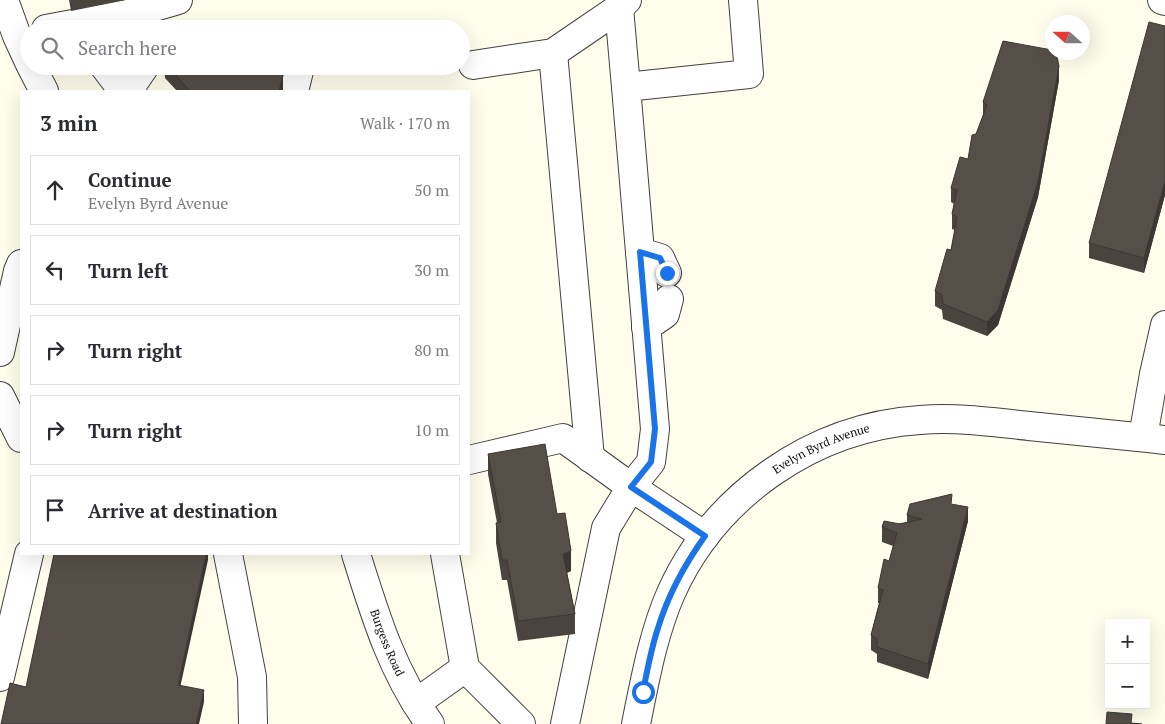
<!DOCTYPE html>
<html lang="en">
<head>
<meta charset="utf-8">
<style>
	:root { --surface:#fff; --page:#f7f7f7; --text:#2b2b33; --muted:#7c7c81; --line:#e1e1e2 }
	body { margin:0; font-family:"PT Serif",serif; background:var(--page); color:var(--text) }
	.controls { position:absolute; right:15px; bottom:15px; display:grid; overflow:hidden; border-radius:0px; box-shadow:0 5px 20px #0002 }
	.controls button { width:45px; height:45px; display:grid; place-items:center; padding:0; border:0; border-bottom:1px solid var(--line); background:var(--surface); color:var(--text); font:25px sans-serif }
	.compass { position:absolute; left:1045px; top:15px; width:45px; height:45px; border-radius:50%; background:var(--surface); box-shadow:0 5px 20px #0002; rotate:291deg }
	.stop { position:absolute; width:15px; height:15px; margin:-11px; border:4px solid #1a73e8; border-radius:50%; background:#fff }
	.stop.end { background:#1a73e8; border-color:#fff; box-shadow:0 1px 5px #0008 }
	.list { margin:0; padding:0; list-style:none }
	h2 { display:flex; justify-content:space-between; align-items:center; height:65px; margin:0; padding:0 20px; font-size:21px }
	h2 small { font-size:16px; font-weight:400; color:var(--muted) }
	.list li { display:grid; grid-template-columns:32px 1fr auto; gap:15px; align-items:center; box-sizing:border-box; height:70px; margin:0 10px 10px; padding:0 10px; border:1px solid var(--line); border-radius:0px }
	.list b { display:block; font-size:19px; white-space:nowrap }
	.list p { margin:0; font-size:16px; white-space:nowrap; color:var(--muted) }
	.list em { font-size:16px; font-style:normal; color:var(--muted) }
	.icon { flex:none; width:28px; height:28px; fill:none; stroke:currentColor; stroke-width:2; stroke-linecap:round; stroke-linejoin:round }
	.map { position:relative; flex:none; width:1165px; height:724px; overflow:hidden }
	.search { position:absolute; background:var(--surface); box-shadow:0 5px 20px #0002; left:20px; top:20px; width:450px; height:55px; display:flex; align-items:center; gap:12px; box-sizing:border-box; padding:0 18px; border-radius:28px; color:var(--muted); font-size:19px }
	.panel { position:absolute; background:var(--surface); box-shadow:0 5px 20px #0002; left:20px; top:90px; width:450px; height:465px; border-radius:0px }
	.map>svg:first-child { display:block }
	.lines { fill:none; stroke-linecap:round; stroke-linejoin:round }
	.minor-casing { stroke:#404040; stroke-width:30 }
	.minor { stroke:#fff; stroke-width:28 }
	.wall { fill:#4a443e }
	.shaded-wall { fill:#3c3732 }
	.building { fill:#564f48; stroke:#3c3732 }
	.route { stroke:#1a73e8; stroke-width:6 }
	.labels { text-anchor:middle; stroke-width:5; stroke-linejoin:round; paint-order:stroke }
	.street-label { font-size:12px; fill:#0d0d0d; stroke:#fff }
</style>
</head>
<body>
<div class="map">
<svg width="1165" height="724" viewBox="0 0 1165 724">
	<rect width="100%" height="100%" fill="#fffdec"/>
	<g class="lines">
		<defs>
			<g id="minor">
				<path d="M4,0L17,36L29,62"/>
				<path d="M1162,0L1165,1"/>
				<path d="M619,8L626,87"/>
				<path d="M46,29L137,12L178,0"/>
				<path d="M553,53L590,458"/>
				<path d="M473,65L553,53L619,8L627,0"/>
				<path d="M31,66L44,91"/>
				<path d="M104,66L123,91"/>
				<path d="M131,91L134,82L145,66"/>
				<path d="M294,91L299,71L296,66"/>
				<path d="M640,252L660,258L667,273"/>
				<path d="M646,327L665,314L669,299"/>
				<path d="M0,352L18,271L21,264"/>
				<path d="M0,396L21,438"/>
				<path d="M1143,437L1154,374L1165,325"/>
				<path d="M469,460L563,438L631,487L651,462L655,429L626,87L749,74L743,0"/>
				<path d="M228,554L252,677L253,724"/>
				<path id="s1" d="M356,554C375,615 392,672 430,724"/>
				<path d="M445,554L465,668L521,724"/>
				<path d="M0,677L29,554"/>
				<path d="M416,703L465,668"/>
				<path d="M565,724L606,528L631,487L705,536"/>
				<path id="s2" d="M636,724C645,680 653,634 671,593C715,495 813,427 920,420C957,417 993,422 1029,426C1075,431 1120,435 1165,440"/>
			</g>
		</defs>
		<!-- minor casing -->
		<use href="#minor" class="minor-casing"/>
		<!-- minor -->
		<use href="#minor" class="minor"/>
	</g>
	<!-- wall -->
	<path class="wall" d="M69,0H126L71,11Z
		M1165,26V195L1144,273L1089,258V243Z
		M165,66H277L283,88V91H177L165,78Z
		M1059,80L1038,197L998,325L987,336L943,319L942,310L935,306V291L951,250L955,230L952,229V214L954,204L951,202V188L968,159L983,116V102Z
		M488,454L557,514L571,571L567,573L575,614V634L518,641L507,580H502L496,543V523H497L488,474Z
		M952,504L968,521L928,679L877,662V654L871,650V635L879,603H878V588L889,561L893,546L882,542V527L907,522V515Z"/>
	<!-- shaded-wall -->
	<path class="shaded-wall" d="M1059,66V80L1038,197L998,325L987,336V322Z
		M283,74V91H279Z
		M1165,181V195L1144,273V258Z
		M968,507V521L928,679V664Z
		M571,551V571L563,574V554Z
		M206,554H208V560L178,697V685Z
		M204,690V702L199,724H196Z"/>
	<!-- building -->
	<path class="building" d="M1149,22L1165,26V181L1144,258L1089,243Z
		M1003,41L1052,50V52H1056L1059,66L1038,182L998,310L987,322L943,304L942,295L935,291L947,249L951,250L957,217L952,214L957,190L951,188L960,157L968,159L972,135L976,134L987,105L983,102Z
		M168,66H277L283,74L279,91H190Z
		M545,444L557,514L565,513L571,551L563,554L575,614L518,621L507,560H502L496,523L501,522L488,454Z
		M952,494L951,504L968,507L928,664L877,647V639L871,635L883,590L878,588L884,559L889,561L897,533L882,527L884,521L900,524L922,519L907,515L910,504Z
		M54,554H206L178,685L204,690L196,724H1L10,683L26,687Z
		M1107,712L1132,714L1131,723L1142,724H1106Z"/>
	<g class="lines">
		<!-- route -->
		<path class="route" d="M643,692C647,671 651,649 658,628C668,595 685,564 705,536L631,487L651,462L655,429L640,252L660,258L667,273"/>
	</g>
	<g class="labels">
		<!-- street labels -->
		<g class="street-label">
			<text dy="4" stroke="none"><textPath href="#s2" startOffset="350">Evelyn Byrd Avenue</textPath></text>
			<text dy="4" stroke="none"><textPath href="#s1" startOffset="94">Burgess Road</textPath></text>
		</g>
	</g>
</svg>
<div class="controls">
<button>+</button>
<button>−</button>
</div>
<svg class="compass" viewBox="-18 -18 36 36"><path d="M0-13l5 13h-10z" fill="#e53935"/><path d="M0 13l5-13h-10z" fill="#7c7c81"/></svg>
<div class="stop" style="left:643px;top:692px"></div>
<div class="stop end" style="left:667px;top:273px"></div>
<div class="search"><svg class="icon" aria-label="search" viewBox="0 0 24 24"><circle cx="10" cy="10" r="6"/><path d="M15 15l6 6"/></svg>Search here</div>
<section class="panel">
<h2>3 min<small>Walk · 170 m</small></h2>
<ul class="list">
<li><svg class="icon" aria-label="ahead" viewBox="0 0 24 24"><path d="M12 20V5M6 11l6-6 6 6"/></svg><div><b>Continue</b><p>Evelyn Byrd Avenue</p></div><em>50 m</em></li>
<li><svg class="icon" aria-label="left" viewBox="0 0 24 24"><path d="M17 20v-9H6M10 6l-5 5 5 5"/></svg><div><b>Turn left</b></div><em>30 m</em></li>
<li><svg class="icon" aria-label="right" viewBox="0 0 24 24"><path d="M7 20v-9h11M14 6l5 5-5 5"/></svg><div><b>Turn right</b></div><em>80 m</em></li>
<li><svg class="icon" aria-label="right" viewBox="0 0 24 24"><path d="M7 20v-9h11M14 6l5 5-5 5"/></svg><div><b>Turn right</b></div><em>10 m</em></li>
<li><svg class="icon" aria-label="arrive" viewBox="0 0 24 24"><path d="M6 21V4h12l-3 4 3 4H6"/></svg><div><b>Arrive at destination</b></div></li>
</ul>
</section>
</div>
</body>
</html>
